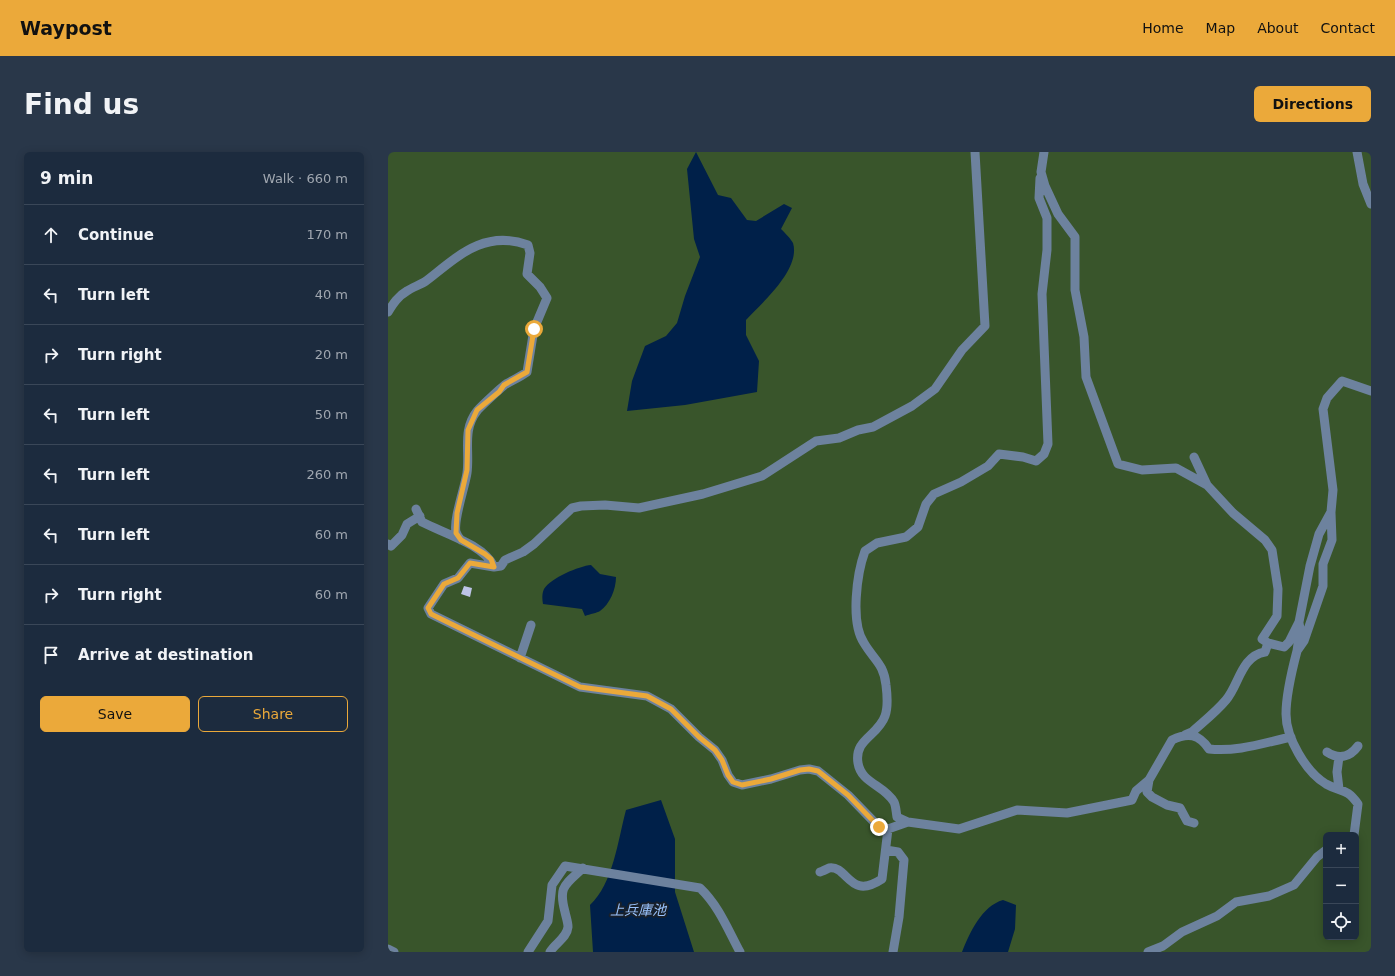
<!DOCTYPE html>
<html lang="en">
<head>
<meta charset="utf-8">
<style>
	:root { --surface:#1c2b3e; --page:#293749; --text:#f1f3f6; --muted:#a0a7b0; --line:#3a4758; --accent:#eba93a }
	body { margin:0; font-family:"DejaVu Sans","Noto Sans JP",sans-serif; background:var(--page); color:var(--text) }
	.controls { position:absolute; right:12px; bottom:12px; display:grid; overflow:hidden; border-radius:6px; box-shadow:0 2px 10px #0003 }
	.controls button { width:36px; height:36px; display:grid; place-items:center; padding:0; border:0; border-bottom:1px solid var(--line); background:var(--surface); color:var(--text); font:20px sans-serif }
	.stop { position:absolute; width:12px; height:12px; margin:-9px; border:3px solid #eba93a; border-radius:50%; background:#fff }
	.stop.end { background:#eba93a; border-color:#fff; box-shadow:0 1px 4px #0008 }
	.list { margin:0; padding:0; list-style:none }
	h2 { display:flex; justify-content:space-between; align-items:center; height:52px; margin:0; padding:0 16px; font-size:17px }
	h2 small { font-size:13px; font-weight:400; color:var(--muted) }
	.list li { display:grid; grid-template-columns:26px 1fr auto; gap:12px; align-items:center; box-sizing:border-box; height:60px; padding:0 16px; border-top:1px solid var(--line) }
	.list b { display:block; font-size:15px; white-space:nowrap }
	.list em { font-size:13px; font-style:normal; color:var(--muted) }
	.actions { display:flex; gap:8px; padding:12px 16px }
	.actions a { flex:1; padding:9px 0; border:1px solid var(--accent); border-radius:6px; text-align:center; font-size:14px; color:var(--accent) }
	.actions .main { background:var(--accent); color:#111 }
	.icon { flex:none; width:22px; height:22px; fill:none; stroke:currentColor; stroke-width:2; stroke-linecap:round; stroke-linejoin:round }
	.map { position:relative; flex:none; width:983px; height:800px; overflow:hidden; border-radius:6px }
	header { display:flex; align-items:center; gap:24px; box-sizing:border-box; height:56px; padding:0 20px; background:var(--accent); color:#111 }
	header strong { font-size:19px }
	nav { display:flex; gap:22px; margin-inline-start:auto; font-size:14px }
	.intro { display:flex; align-items:center; justify-content:space-between; box-sizing:border-box; height:96px; padding:0 24px }
	h1 { margin:0; font-size:28px }
	.button { padding:10px 18px; border-radius:6px; background:var(--accent); color:#111; font-size:14px; font-weight:700 }
	main { display:flex; gap:24px; padding:0 24px }
	aside { flex:1; background:var(--surface); border-radius:6px; box-shadow:0 2px 10px #0003 }
	.map>svg:first-child { display:block }
	.green { fill:#39552b; fill-rule:evenodd }
	.water { fill:#002049 }
	.building { fill:#bdc4e7 }
	.lines { fill:none; stroke-linecap:round; stroke-linejoin:round }
	.minor { stroke:#6d829e; stroke-width:9 }
	.route { stroke:#eba93a; stroke-width:5 }
	.labels { text-anchor:middle; stroke-width:4; stroke-linejoin:round; paint-order:stroke }
	.water-label { font-size:14px; font-style:italic; fill:#98c1fa; stroke:#18202b }
</style>
</head>
<body>
<header>
<strong>Waypost</strong>
<nav><a>Home</a><a>Map</a><a>About</a><a>Contact</a></nav>
</header>
<div class="intro"><h1>Find us</h1><a class="button">Directions</a></div>
<main>
<aside>
<h2>9 min<small>Walk · 660 m</small></h2>
<ul class="list">
<li><svg class="icon" aria-label="ahead" viewBox="0 0 24 24"><path d="M12 20V5M6 11l6-6 6 6"/></svg><div><b>Continue</b></div><em>170 m</em></li>
<li><svg class="icon" aria-label="left" viewBox="0 0 24 24"><path d="M17 20v-9H6M10 6l-5 5 5 5"/></svg><div><b>Turn left</b></div><em>40 m</em></li>
<li><svg class="icon" aria-label="right" viewBox="0 0 24 24"><path d="M7 20v-9h11M14 6l5 5-5 5"/></svg><div><b>Turn right</b></div><em>20 m</em></li>
<li><svg class="icon" aria-label="left" viewBox="0 0 24 24"><path d="M17 20v-9H6M10 6l-5 5 5 5"/></svg><div><b>Turn left</b></div><em>50 m</em></li>
<li><svg class="icon" aria-label="left" viewBox="0 0 24 24"><path d="M17 20v-9H6M10 6l-5 5 5 5"/></svg><div><b>Turn left</b></div><em>260 m</em></li>
<li><svg class="icon" aria-label="left" viewBox="0 0 24 24"><path d="M17 20v-9H6M10 6l-5 5 5 5"/></svg><div><b>Turn left</b></div><em>60 m</em></li>
<li><svg class="icon" aria-label="right" viewBox="0 0 24 24"><path d="M7 20v-9h11M14 6l5 5-5 5"/></svg><div><b>Turn right</b></div><em>60 m</em></li>
<li><svg class="icon" aria-label="arrive" viewBox="0 0 24 24"><path d="M6 21V4h12l-3 4 3 4H6"/></svg><div><b>Arrive at destination</b></div></li>
</ul>
<div class="actions"><a class="main">Save</a><a>Share</a></div>
</aside>
<div class="map">
<svg width="983" height="800" viewBox="0 0 983 800">
	<rect width="100%" height="100%" fill="#263952"/>
	<!-- green -->
	<path class="green" d="M0,0H983V800H0ZM938,683H968V785H938Z"/>
	<!-- water -->
	<path class="water" d="M308,0L330,43L343,46L359,68L368,69L396,52L404,56L393,77C397,81 403,87 405,91C413,117 374,151 358,168V183L371,209L369,240L297,253L239,259L244,229L257,194L278,184L289,171L297,144L312,105L306,87L299,17Z
		M203,413L212,422L228,425C228,437 222,452 212,459C209,461 202,462 197,464L194,457L155,452C154,447 154,441 156,437C163,426 191,414 203,413Z
		M273,648L287,687V740L306,800H205L202,753C225,732 230,688 238,658Z
		M615,748L628,753L627,777L620,800H574C582,780 594,754 615,748Z"/>
	<!-- building -->
	<path class="building" d="M76,434L84,436L82,445L73,442Z"/>
	<g class="lines">
		<!-- minor -->
		<path class="minor" d="M587,0L597,174L574,198L547,237L524,254L485,275L470,278L451,286L428,289L374,324L315,342L251,356L217,353L193,354L184,356L146,392L135,400L117,408L113,414L106,415L82,411L70,426L56,432L40,456L43,462L192,535L259,544L283,557L311,585L327,598L334,608L340,623L345,630L354,633L383,627L412,618L421,617L430,619L460,643L491,675L500,677L520,670L571,677L629,658L679,661L744,648L748,639L761,628L784,588C800,580 811,582 821,597C850,600 875,591 903,585
			M656,0L653,20L657,34L670,62L687,85V138L696,185L698,225L730,312L754,318L788,316L819,333L845,361L877,388L884,398L890,437L889,464L874,487L880,491L896,495L901,490L911,470L922,414L931,382L943,360L945,338L935,257L939,246L954,229L983,239
			M969,0L975,32L983,52
			M0,160C5,152 10,144 19,139C25,135 32,133 38,129C69,105 96,77 140,93L142,101L139,122L152,135L159,146L146,177L139,220C132,225 125,228 118,232C116,233 91,256 89,259C74,278 82,299 79,321C77,335 65,368 68,380C69,383 71,386 73,388
			M806,305L819,333
			M28,357L34,370C55,381 97,393 106,415
			M0,392L3,394L14,383L19,372L32,364
			M911,471L912,477L909,499L916,489L935,434V412L944,388L943,361
			M909,499C904,518 898,543 898,562C898,586 918,620 938,632C954,641 958,635 970,652L966,683
			M132,506L143,473
			M797,583L804,580C815,570 828,560 838,548C851,533 853,504 877,500L880,491
			M939,600C951,608 962,605 970,594
			M761,628L759,640L764,645L779,653L792,656L799,669L806,671
			M951,637L949,620L951,605
			M520,670L509,665C508,660 508,654 506,650C496,633 473,631 470,611C466,587 490,584 497,564C500,556 499,541 498,533C496,512 486,508 476,491C462,470 469,421 477,399L489,391L518,385L530,375L538,352L546,342L573,330L600,314L611,302L635,305L648,309L656,302L660,292L654,142L659,98V66L651,46L652,26
			M498,698L510,700L516,708L511,765L505,800
			M432,720C435,719 439,717 441,716C460,713 461,749 494,727L500,677
			M0,797L6,800
			M140,800L160,769L164,733L177,714L312,736C331,754 340,778 352,800
			M162,800C167,791 179,786 180,775C180,770 178,765 177,760C170,734 177,733 195,716
			M760,800L775,794L794,780L829,764L848,750L881,744L906,733L929,705L938,698"/>
	</g>
	<g class="lines">
		<!-- route -->
		<path class="route" d="M146,177L139,220L116,233L111,240L89,258L80,278L79,318L69,361L68,381L73,388L97,402L103,407L106,415L82,411L70,426L56,432L40,456L43,462L192,535L259,544L283,557L311,585L327,598L334,608L340,623L345,630L354,633L383,627L412,618L421,617L430,619L460,643L491,675"/>
	</g>
	<g class="labels">
		<!-- water labels -->
		<g class="water-label">
			<text x="250" y="763">上兵庫池</text>
		</g>
	</g>
</svg>
<div class="controls">
<button>+</button>
<button>−</button>
<button><svg class="icon" aria-label="locate" viewBox="0 0 24 24"><circle cx="12" cy="12" r="6"/><path d="M12 2v4M12 18v4M2 12h4M18 12h4"/></svg></button>
</div>
<div class="stop" style="left:146px;top:177px"></div>
<div class="stop end" style="left:491px;top:675px"></div>
</div>
</main>
</body>
</html>
